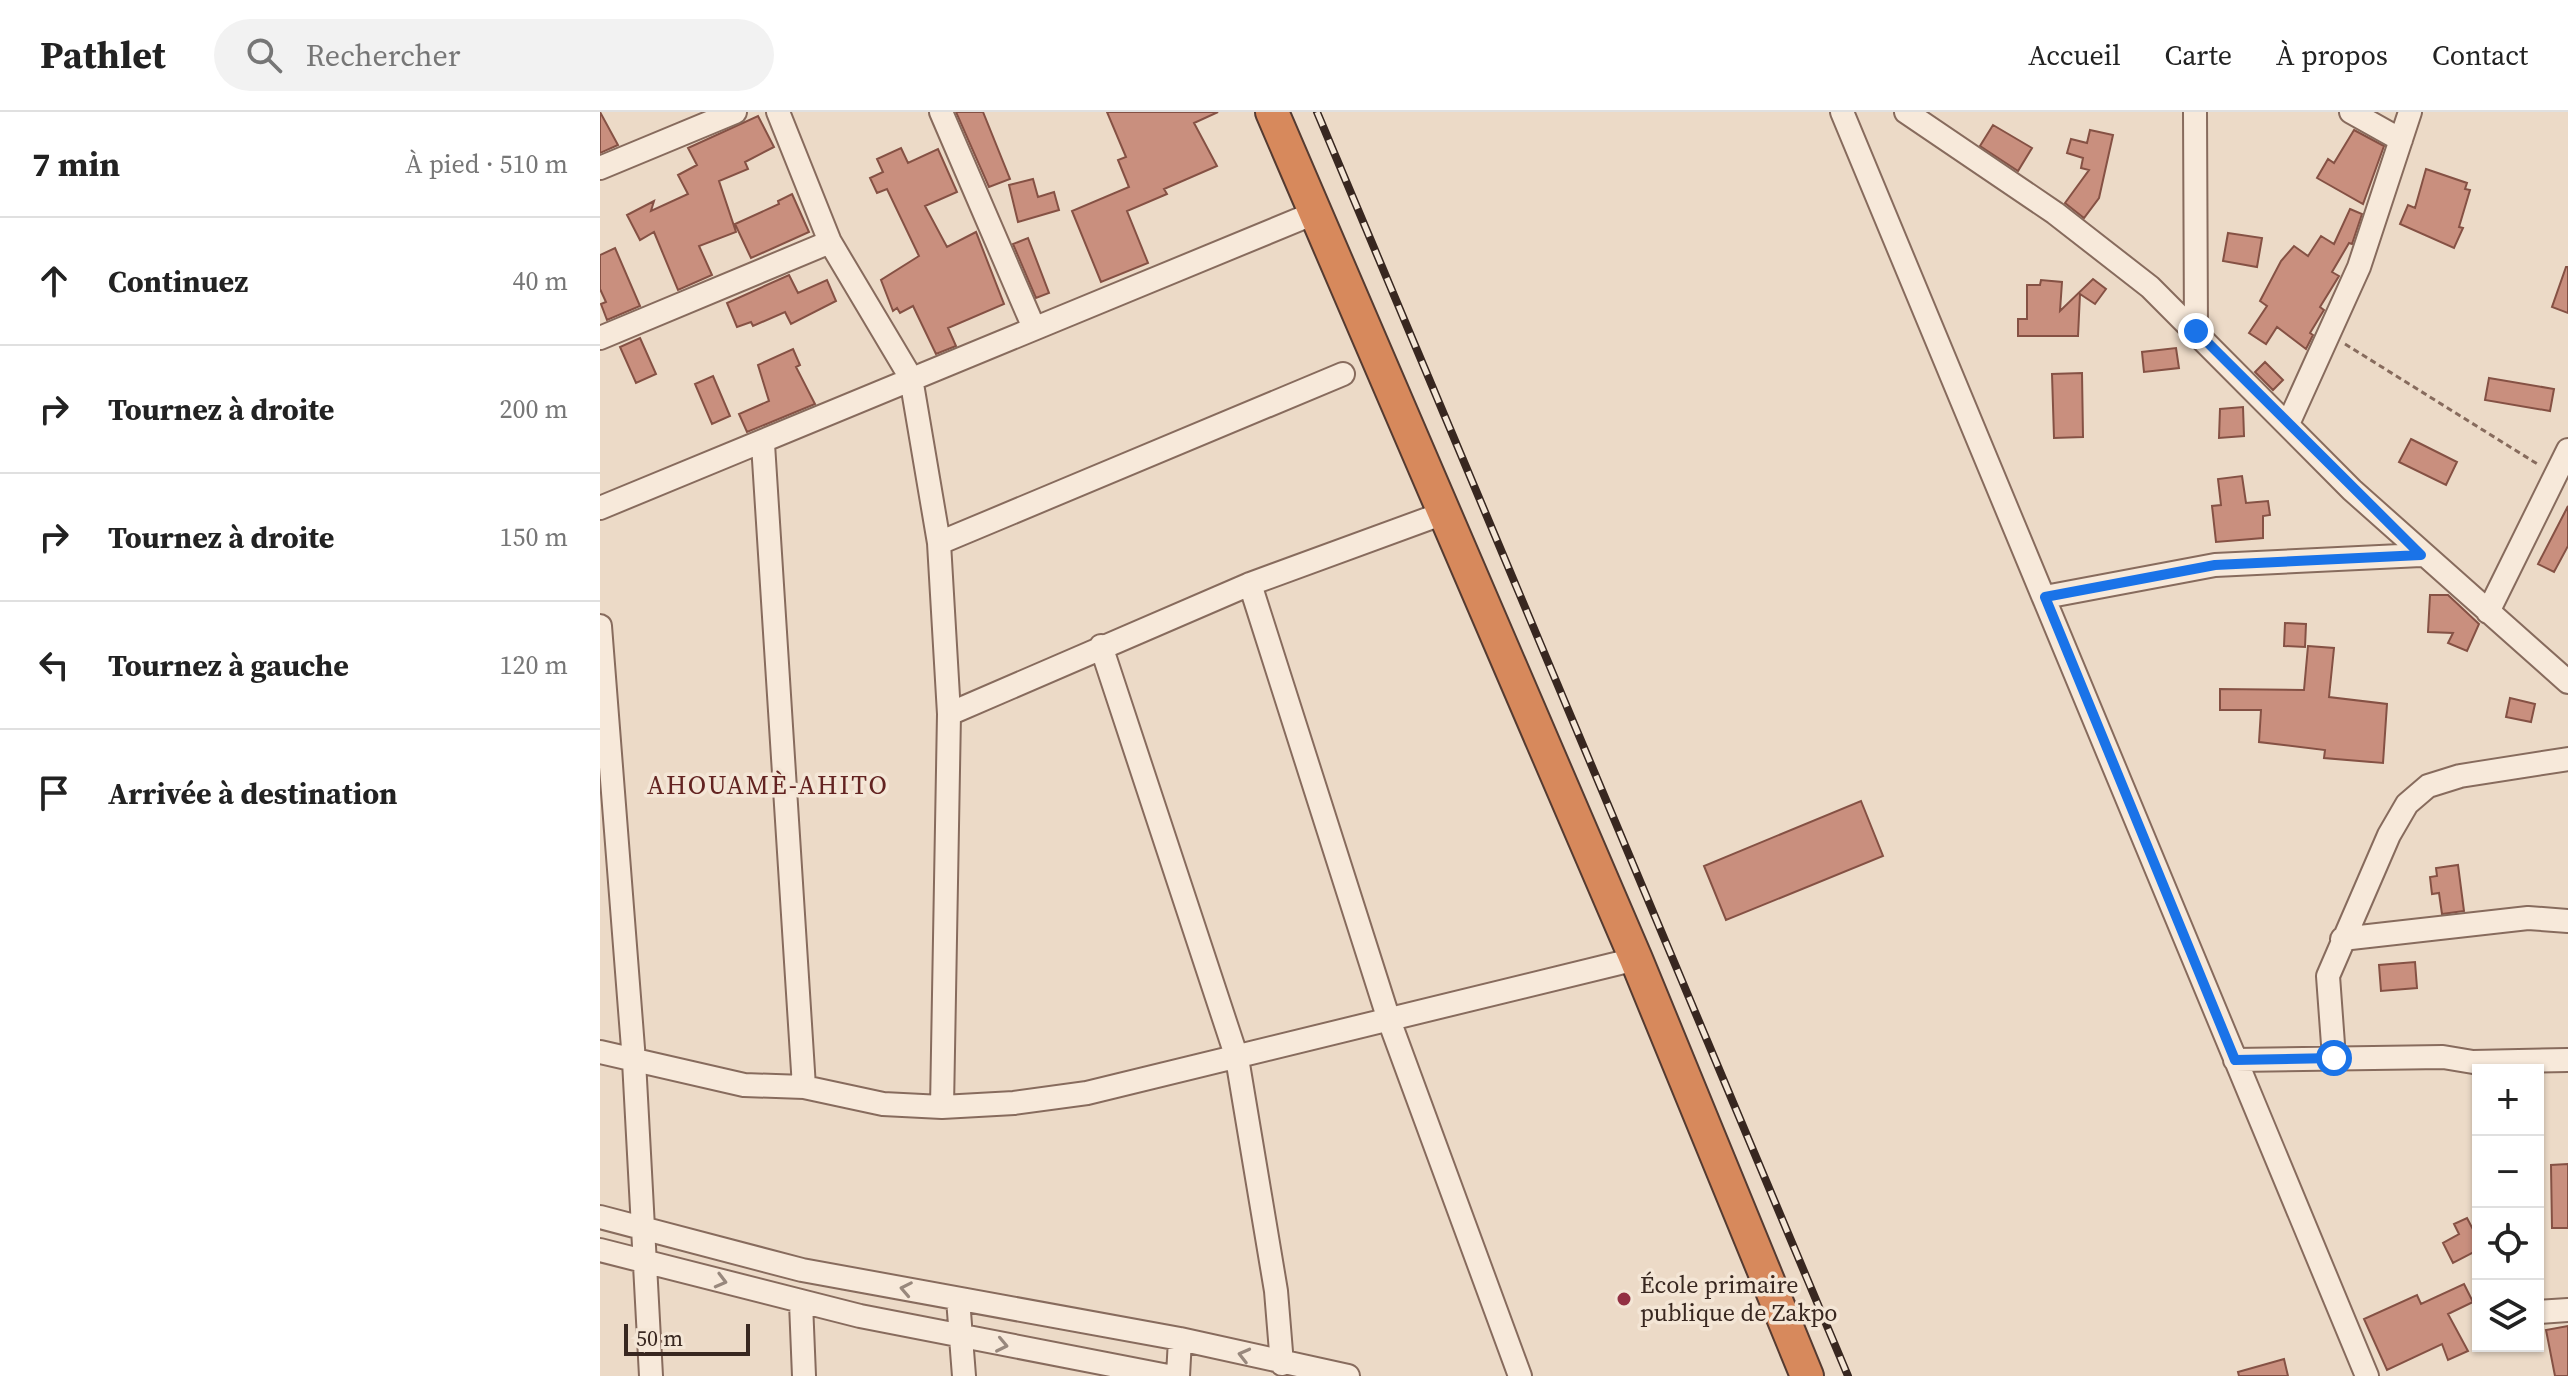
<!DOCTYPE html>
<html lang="fr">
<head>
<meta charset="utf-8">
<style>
	:root { --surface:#fff; --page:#f2f2f2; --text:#222; --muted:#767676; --line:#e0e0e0 }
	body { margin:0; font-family:"Source Serif 4",serif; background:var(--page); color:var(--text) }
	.controls { position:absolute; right:24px; bottom:24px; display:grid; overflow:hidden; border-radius:0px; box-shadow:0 2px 6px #0004 }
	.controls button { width:72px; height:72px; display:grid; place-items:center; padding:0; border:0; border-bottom:2px solid var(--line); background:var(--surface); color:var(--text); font:40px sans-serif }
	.scale { position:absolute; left:24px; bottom:20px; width:126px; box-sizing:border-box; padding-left:8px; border:4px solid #382720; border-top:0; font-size:22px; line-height:28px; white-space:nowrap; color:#382720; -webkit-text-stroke:6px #f4e6d6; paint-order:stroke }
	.stop { position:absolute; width:24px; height:24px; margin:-18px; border:6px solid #1a73e8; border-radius:50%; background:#fff }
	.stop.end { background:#1a73e8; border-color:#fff; box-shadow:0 2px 8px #0008 }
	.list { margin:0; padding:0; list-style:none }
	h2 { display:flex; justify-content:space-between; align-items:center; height:104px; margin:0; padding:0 32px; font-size:34px }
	h2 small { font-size:26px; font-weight:400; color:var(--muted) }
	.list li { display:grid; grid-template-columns:52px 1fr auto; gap:24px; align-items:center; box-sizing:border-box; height:128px; padding:0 32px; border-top:2px solid var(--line) }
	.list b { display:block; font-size:30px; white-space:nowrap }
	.list em { font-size:26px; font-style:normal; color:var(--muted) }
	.icon { flex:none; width:44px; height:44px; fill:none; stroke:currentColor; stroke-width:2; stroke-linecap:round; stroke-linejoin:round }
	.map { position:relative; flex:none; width:1968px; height:1264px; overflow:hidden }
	header { display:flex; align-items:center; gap:48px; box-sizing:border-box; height:112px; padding:0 40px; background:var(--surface); border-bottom:2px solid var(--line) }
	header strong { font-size:38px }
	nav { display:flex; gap:44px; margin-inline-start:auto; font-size:28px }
	.search { width:560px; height:72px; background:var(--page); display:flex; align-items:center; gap:20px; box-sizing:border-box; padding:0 28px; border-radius:44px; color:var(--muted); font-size:30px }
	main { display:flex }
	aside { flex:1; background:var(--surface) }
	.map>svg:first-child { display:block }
	.building { fill:#c98f7e; stroke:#855144; stroke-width:2 }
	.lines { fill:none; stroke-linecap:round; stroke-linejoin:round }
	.minor-casing { stroke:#876b5d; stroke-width:26 }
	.highway-casing { stroke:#553b31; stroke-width:36 }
	.path { stroke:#876b5d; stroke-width:3; stroke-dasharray:6 4; stroke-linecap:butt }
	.minor { stroke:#f7e9da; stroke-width:22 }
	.highway { stroke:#d7895c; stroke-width:32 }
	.rail-casing { stroke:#382720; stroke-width:8 }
	.rail { stroke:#f4e6d6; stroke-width:5; stroke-dasharray:15; stroke-linecap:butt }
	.oneway { stroke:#98887d }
	.route { stroke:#1a73e8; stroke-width:10 }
	.poi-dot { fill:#933043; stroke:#f4e6d6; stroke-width:3 }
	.labels { text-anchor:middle; stroke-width:7; stroke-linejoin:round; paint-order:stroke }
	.poi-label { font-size:24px; fill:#382720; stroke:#f4e6d6; text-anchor:start }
	.neighbourhood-label { font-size:26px; letter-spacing:2px; fill:#632321; stroke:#f4e6d6 }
</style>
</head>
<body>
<header>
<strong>Pathlet</strong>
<div class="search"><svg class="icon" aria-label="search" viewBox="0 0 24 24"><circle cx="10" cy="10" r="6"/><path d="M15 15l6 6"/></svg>Rechercher</div>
<nav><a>Accueil</a><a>Carte</a><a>À propos</a><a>Contact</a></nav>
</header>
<main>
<aside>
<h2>7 min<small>À pied · 510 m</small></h2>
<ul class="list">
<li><svg class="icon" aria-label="ahead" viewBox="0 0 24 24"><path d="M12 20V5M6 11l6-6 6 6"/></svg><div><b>Continuez</b></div><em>40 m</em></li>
<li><svg class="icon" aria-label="right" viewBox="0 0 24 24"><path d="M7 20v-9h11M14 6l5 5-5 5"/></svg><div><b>Tournez à droite</b></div><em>200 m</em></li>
<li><svg class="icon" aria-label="right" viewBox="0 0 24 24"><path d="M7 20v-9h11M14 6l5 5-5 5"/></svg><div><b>Tournez à droite</b></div><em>150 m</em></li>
<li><svg class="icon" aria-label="left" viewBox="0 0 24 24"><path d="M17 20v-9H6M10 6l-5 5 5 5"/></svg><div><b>Tournez à gauche</b></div><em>120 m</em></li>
<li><svg class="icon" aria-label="arrive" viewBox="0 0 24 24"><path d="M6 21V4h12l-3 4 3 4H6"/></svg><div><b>Arrivée à destination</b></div></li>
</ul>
</aside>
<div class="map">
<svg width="1968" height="1264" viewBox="0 0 1968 1264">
	<rect width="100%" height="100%" fill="#ecdac7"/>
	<!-- building -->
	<path class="building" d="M0,0L18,33L0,41Z
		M356,0H383L410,67L389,75Z
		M507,0H618L594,11L617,54L564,77L567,82L527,99L548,151L501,170L472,99L529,75L518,48L526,45Z
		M158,4L174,35L145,50L148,57L119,69L136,120L99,134L112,163L78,178L54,120L40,128L27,103L54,89L51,99L88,82L78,63L97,53L88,36Z
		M1393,13L1432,36L1418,59L1380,34Z
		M1490,18L1513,23L1499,86L1484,106L1465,91L1489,58L1481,56L1483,46L1467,41L1471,27L1487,31Z
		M1754,18L1784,34L1763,92L1717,66L1728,47L1734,51Z
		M301,36L308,51L338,37L357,80L325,94L347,135L376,120L404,192L348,216L356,234L336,242L313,194L300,201L297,196L293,199L281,168L319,144L287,77L277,81L270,66L283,60L277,47Z
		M1826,57L1867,71L1865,77L1870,78L1859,115L1863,116L1854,136L1800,112L1808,93L1815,96Z
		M433,67L438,85L454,80L459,98L418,110L409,73Z
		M192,82L209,120L151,146L135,112L179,92L178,89Z
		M1750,97L1762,102L1752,132L1749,131L1732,160L1739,164L1720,195L1724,198L1710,221L1713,223L1706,237L1677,215L1666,232L1649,221L1667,194L1660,189L1681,149L1694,134L1708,144L1721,124L1734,132Z
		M1628,121L1662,126L1657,155L1623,149Z
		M428,126L449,181L436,186L413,132Z
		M15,136L40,194L7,208L1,192L6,190L0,177V143Z
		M1966,155H1968V201L1952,195Z
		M189,163L198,181L227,168L236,189L191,212L185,200L153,214L151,210L137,215L127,191Z
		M1493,167L1506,177L1495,192L1480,182L1478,224H1418V207H1427V173H1440L1441,168L1462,170L1460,199Z
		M40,226L56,262L36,271L20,235Z
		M1576,236L1579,256L1544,260L1542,240Z
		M193,237L200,253L196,255L215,292L147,320L139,302L169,289L158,253Z
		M1665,250L1683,268L1673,278L1655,260Z
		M1482,261L1483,325L1454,326L1452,262Z
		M113,264L130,304L112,312L95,272Z
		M1889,266L1954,277L1950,299L1885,288Z
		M1643,295L1644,324L1619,326L1620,297Z
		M1811,327L1857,350L1846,373L1799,350Z
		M1642,364L1646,391L1668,389L1670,403L1663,404V426L1616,430L1612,394L1621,393L1618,367Z
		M1968,394V434L1954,460L1938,452Z
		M1830,483H1848L1879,512L1867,539L1848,531L1853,521L1828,520Z
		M1685,511L1706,512L1705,535L1684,534Z
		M1708,534L1734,536L1729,585L1787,592L1783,651L1724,646L1725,638L1659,630L1661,598H1620V577L1704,578Z
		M1910,586L1935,592L1931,610L1906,605Z
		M1261,689L1283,744L1126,808L1104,754Z
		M1858,753L1864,799L1842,802L1839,781L1832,782L1830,765L1837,764L1836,756Z
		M1815,850L1817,876L1781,879L1779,853Z
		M1968,1052V1116H1952L1951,1053Z
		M1867,1106L1878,1127V1138L1853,1151L1843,1131L1859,1122L1854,1112Z
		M1864,1172L1873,1190L1848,1202L1868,1239L1848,1248L1842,1232L1787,1258L1764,1207L1817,1183L1821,1192Z
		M1968,1214V1264H1955L1946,1218Z
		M1684,1247L1688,1264H1639L1638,1260Z"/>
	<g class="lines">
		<defs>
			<path id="minor" d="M178,0L230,130L311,266L339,431L349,602L342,995
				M341,0L434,216
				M1242,0L1767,1264
				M1306,0L1455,101L1550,175L1752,378L1968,570
				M1595,0L1596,219
				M1751,0L1801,28
				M0,56L135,0
				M0,226L230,130
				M1688,312L1759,155L1810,0
				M163,332L204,975
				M0,396L717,100
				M339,431L743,262
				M650,472L789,908L920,1264
				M1445,485L1615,453L1821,443
				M1888,500L1968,338
				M0,514L34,949L51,1264
				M501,534L637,946L676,1179L682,1252
				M349,602L650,472L844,401
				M1742,827L1928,806L1968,809
				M0,940L144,973L204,975L283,992L342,995L414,991L487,981L1036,847
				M1734,946L1728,864L1789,723L1807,692L1828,674L1860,664L1968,647
				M1635,948L1843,945L1873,950L1968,948
				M0,1105L202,1158L580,1227L748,1264
				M0,1138L260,1204L568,1264
				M358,1187L364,1264
				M201,1191L204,1264
				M1938,1200L1968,1198
				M578,1264L580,1227"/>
			<path id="highway" d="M672,0L1036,847L1207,1264"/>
		</defs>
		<!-- minor casing -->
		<use href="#minor" class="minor-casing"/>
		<!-- highway casing -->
		<use href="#highway" class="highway-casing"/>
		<!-- path -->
		<path class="path" d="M1745,232L1939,353"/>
		<!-- minor -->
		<use href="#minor" class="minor"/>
		<!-- highway -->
		<use href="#highway" class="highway"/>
		<defs>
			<path id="rail" d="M717,0L1248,1264"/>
		</defs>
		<!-- rail casing -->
		<use href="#rail" class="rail-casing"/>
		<!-- rail -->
		<use href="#rail" class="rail"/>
	</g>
	<!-- one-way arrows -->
	<defs><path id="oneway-chevron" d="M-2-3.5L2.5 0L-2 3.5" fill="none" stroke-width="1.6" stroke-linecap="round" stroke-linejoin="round" transform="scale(2)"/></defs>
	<g class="oneway">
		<use href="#oneway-chevron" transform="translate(121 1169) rotate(15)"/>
		<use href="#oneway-chevron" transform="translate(306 1177) rotate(-169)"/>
		<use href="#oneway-chevron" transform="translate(402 1233) rotate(12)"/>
		<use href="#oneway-chevron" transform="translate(644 1243) rotate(-166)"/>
	</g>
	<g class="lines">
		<!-- route -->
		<path class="route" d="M1596,219L1821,443L1615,453L1445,485L1635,948L1734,946"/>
	</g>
	<!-- markers -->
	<circle class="poi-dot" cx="1024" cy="1187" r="8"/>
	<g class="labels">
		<!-- poi labels -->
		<g class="poi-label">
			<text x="1040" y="1181">École primaire<tspan x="1040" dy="28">publique de Zakpo</tspan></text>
		</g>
		<!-- neighbourhood labels -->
		<g class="neighbourhood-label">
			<text x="168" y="682">AHOUAMÈ-AHITO</text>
		</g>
	</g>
</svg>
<div class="controls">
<button>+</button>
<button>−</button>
<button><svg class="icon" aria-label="locate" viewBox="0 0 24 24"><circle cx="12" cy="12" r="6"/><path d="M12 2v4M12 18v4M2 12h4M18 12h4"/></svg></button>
<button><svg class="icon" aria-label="layers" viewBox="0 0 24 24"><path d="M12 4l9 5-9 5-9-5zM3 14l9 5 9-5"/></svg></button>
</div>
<div class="scale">50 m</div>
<div class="stop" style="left:1734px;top:946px"></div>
<div class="stop end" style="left:1596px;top:219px"></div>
</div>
</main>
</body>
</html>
